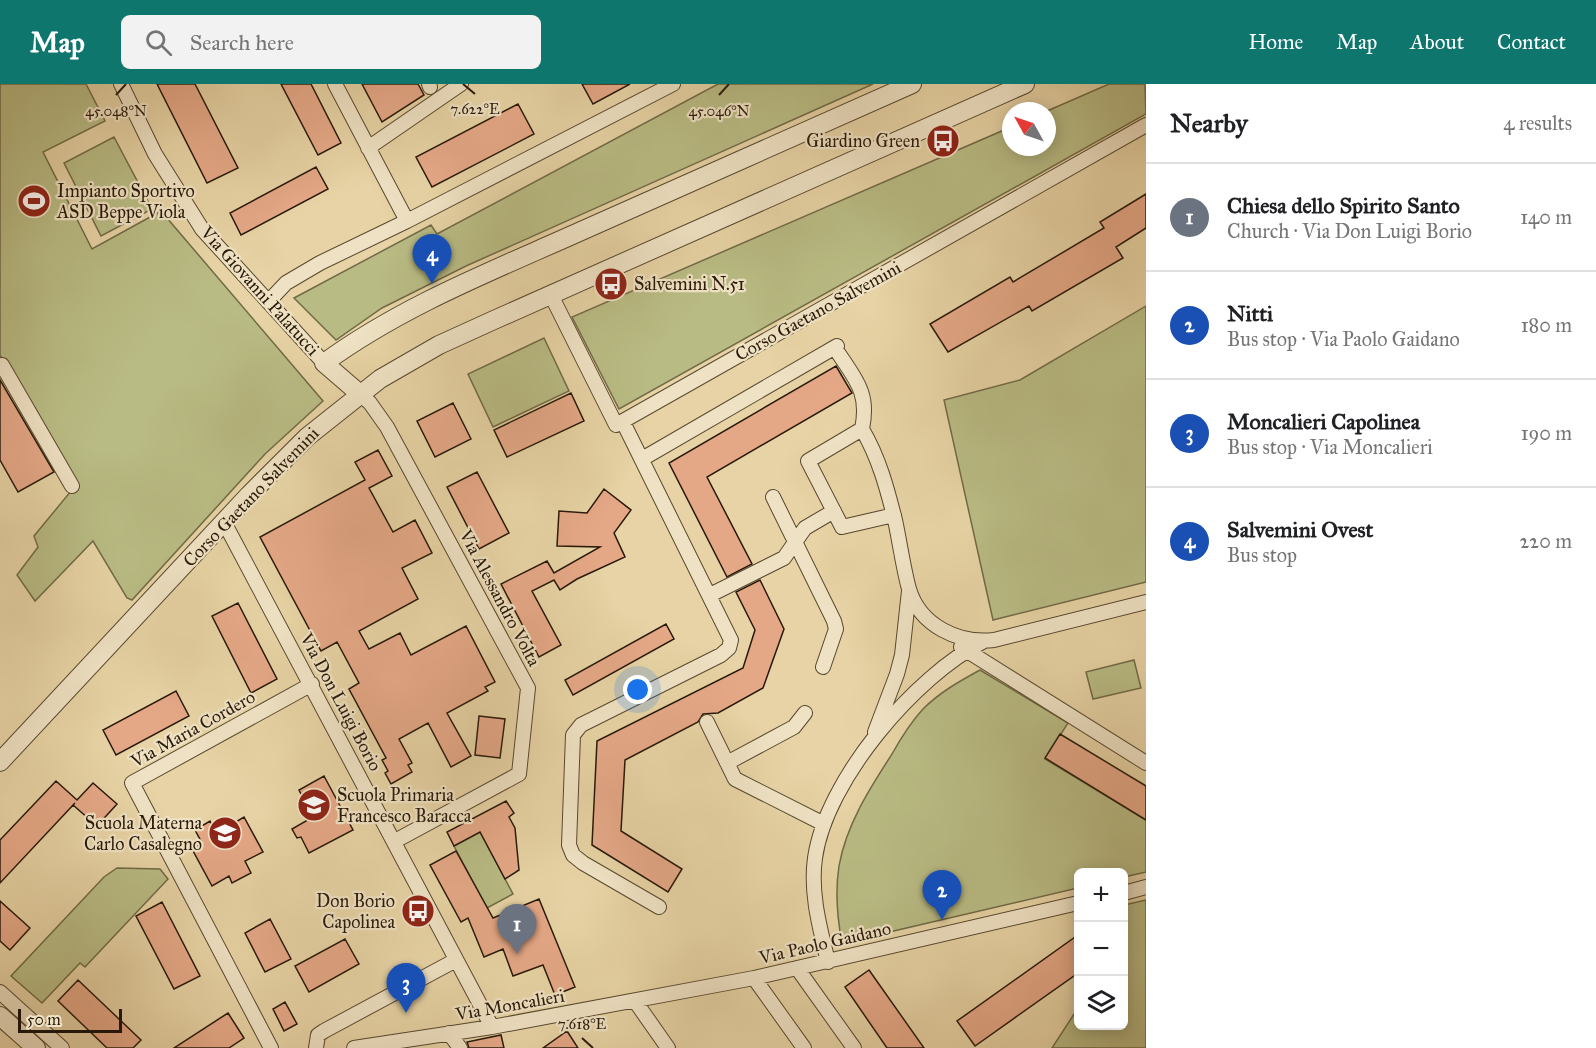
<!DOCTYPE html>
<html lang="en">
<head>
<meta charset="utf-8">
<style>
	:root { --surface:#fff; --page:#f2f2f2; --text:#202124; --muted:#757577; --line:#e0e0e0; --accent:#0f766e }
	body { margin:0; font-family:"IM FELL Great Primer",serif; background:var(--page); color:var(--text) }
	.controls { position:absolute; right:18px; bottom:18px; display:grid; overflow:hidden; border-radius:9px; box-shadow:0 3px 15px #0003 }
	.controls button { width:54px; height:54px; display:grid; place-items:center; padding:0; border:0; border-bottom:2px solid var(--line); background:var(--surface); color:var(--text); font:30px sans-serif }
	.compass { position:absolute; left:1002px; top:18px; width:54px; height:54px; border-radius:50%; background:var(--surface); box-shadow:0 3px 15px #0003; rotate:310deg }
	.scale { position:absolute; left:18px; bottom:15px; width:104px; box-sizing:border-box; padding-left:6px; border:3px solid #291908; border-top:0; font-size:16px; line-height:21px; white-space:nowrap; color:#291908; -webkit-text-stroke:4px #efe2c4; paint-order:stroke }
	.you { position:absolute; left:638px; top:606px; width:21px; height:21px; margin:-15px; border:4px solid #fff; border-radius:50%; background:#1a73e8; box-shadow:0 0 0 9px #1a73e833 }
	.badge { display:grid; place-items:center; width:39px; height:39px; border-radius:50%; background:var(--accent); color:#fff; font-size:20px; font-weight:700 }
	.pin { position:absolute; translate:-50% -50px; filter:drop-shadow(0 2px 3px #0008) }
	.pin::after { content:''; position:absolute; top:32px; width:21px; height:18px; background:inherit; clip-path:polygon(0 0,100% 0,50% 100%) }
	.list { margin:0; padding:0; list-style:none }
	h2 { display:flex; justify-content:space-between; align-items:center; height:78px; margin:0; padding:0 24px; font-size:26px }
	h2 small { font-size:20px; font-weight:400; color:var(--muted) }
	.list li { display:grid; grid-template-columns:39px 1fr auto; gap:18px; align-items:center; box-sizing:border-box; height:108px; padding:0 24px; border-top:2px solid var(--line) }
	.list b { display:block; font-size:22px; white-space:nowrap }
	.list p { margin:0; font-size:20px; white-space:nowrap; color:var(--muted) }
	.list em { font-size:20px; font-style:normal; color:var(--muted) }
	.icon { flex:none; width:33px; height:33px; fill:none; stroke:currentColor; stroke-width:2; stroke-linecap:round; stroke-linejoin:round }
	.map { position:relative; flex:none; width:1146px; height:964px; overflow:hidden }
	header { display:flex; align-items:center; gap:36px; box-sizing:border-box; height:84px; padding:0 30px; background:var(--accent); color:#fff }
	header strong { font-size:28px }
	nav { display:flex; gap:33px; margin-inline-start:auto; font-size:21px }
	.search { width:420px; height:54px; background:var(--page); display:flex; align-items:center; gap:15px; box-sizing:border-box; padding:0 21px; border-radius:9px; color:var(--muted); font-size:22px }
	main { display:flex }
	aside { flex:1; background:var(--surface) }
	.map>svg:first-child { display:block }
	.green { fill:#b9bb84; stroke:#716a46; stroke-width:1.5 }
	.building { fill:#e5a887; stroke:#291908; stroke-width:1.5 }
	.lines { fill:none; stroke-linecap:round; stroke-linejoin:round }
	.minor-casing { stroke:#58482f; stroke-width:16 }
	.tertiary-casing { stroke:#58482f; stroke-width:20 }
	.minor { stroke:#efe2c4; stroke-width:14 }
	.tertiary { stroke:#efe2c4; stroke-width:18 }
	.ticks { fill:none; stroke:#291908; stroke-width:2 }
	.labels { text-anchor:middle; stroke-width:4.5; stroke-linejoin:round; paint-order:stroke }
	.poi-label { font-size:18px; fill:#291908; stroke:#efe2c4; text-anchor:end }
	.street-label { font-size:18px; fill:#291908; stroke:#efe2c4 }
	.ticks-label { font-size:15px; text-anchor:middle; fill:#291908; stroke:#efe2c4; stroke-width:4.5; stroke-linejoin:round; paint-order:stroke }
</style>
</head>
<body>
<header>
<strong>Map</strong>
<div class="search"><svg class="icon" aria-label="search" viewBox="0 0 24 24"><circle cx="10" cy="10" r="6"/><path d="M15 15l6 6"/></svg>Search here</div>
<nav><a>Home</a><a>Map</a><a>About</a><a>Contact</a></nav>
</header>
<main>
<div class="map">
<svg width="1146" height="964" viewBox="0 0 1146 964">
	<rect width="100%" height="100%" fill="#e7d3a5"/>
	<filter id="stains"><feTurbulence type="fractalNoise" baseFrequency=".00333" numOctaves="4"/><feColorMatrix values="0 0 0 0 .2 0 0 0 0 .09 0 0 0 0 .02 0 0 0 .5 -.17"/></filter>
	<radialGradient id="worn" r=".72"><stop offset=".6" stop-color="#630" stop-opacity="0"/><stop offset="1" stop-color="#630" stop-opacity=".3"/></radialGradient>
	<!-- green -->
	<path class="green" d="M0,0H86L105,37L43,68L92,165L161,127L323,317L265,370L132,516L127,514L93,457L35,517L17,491L38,463L34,452L76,401L0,271Z
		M718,0H873L466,182L382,224L336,256L294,214L431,141L437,150Z
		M1109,0H1145L1146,30L619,325L572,233L1011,43V63H1047V27Z
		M114,53L152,125L101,152L64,79Z
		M1146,222V498L993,536L944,316L1020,296Z
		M544,254L569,307L493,343L468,290Z
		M1134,576L1141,604L1093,615L1086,588Z
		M980,586L1068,639L1045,675L1146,736V788L1124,793V788H1078V804L842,859C837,833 835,808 839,782C846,741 870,704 892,670C901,654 911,638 923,625C940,608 960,597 980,586Z
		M480,748L513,810L487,824L454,762Z
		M117,784L160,785L168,795L85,883L80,879L42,919L11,892L104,793Z
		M1146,816V964H1052L1078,924V942H1124V821Z"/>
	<!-- building -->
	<path class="building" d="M157,0H195L238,84L207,99Z
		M281,0H311L341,59L318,71Z
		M362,0H418L424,11L382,38Z
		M582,0H630L593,20Z
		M518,20L534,50L432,103L416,73Z
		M316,83L328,105L241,151L230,129Z
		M1146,110V144L1116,163L1123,174L1032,227L1029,222L948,268L930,240L1010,193L1013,198L1104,144L1100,138Z
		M836,282L852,309L707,393L752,480L727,493L669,379Z
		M0,296L54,388L18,408L0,376Z
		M571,309L584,337L507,373L494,346Z
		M453,319L471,355L435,373L417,337Z
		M378,366L392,392L369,404L393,448L415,436L432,469L402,484L418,515L359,547L369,565L400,549L411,571L466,542L495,598L485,603L488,607L447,629L471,672L451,683L428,639L399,655L412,679L408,681L412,688L391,700L385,689L388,687L382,676L386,674L349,605L359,599L337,558L321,567L260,453L365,396L355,378Z
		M477,388L509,449L479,465L447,403Z
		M604,405L631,426L614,449L625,473L577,495L560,506L554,496L532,507L561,561L539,573L501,500L547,477L554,489L600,463L557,462L559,427L587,429Z
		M760,496L784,545L763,604L718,629L703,630L698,638L625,676L621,747L682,785L668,808L592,761L597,657L743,584L755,546L736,508Z
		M238,519L277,595L251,609L212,532Z
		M666,540L674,555L573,611L565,596Z
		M176,607L189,632L116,671L103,646Z
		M479,632L505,635L500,674L475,671Z
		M1060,650L1146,702V736L1045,674Z
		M324,692L353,746L309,769L301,753L297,754L292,745L313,733L299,706Z
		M56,697L77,716L93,699L117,720L97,742L73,721L75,719L0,799V756Z
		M506,717L514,729L509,733L515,744L519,786L505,795L480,748L454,762L447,748Z
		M244,733L263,768L245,777L251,789L232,799L229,792L212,802L192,765L202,759L195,746L210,737L214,745L229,737L231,741Z
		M456,767L493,834L539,815L575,903L555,911L543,881L513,892L503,865L484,873L468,834L461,838L430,781Z
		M0,817L30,844L10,866L0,857Z
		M162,818L200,892L174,905L136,832Z
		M270,835L291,875L265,888L245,849Z
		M1078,851V889L975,962L957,937Z
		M345,855L359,880L309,908L295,882Z
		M869,886L924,964H887L845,903Z
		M78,896L141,956L133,964H107L58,917Z
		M285,918L297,940L284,947L273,925Z
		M228,929L244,954L229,964H174Z
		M567,947L578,964H543Z
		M501,951L504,964H469L467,958Z"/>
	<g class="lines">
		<defs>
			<path id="minor" d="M121,0L155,70L202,145L324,279
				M335,0L407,137
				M429,0L430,3
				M368,64L461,0
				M551,211L616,341L1146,41
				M268,218L286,199L320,179L407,137L673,0
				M835,264C854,294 870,307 862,345
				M0,282L2,281L72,402
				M360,310L370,319L387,343L528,604L519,690L395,757
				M623,338L731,556L729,564L721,571L581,641L573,651L569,761L573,771L583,779L659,823
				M642,375L837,262
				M773,413L834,537L836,545L823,583
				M894,431L842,443L808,377L862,345C879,374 887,404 895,436C900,459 903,483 909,505C920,542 959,560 994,556L1146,518
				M224,438L492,943
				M710,511L784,474L805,444L834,427
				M961,563L1146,679
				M707,638L735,695L824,740
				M875,648L897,590L902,571L909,507
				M727,679L794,643L805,629
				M1124,809L1146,803
				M828,878C820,844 810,809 815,774C826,696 915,592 984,557
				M797,884L854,964
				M754,894L804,964
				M0,908L62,964
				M635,917L668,964
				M449,949L460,964
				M271,964L132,699L312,600
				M316,964L318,951L324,947L456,876
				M354,964L492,943L754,894L1078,819"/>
			<path id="tertiary" d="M360,310L324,279C402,222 492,187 579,148C690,99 801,49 912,0
				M0,678L249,411L307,353L380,295L439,261L494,236L1025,0
				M0,932L36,964"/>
		</defs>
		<!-- minor casing -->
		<use href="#minor" class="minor-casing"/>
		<!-- tertiary casing -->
		<use href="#tertiary" class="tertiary-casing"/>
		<!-- minor -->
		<use href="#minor" class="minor"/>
		<!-- tertiary -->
		<use href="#tertiary" class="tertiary"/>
	</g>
	<!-- ticks -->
	<path class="ticks" d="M463,0L475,10M116,11L126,0M719,11L729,0M582,954L593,964"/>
	<!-- icons -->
	<defs>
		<symbol id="bus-disc" viewBox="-11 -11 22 22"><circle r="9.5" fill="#8f2418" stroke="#efe2c4"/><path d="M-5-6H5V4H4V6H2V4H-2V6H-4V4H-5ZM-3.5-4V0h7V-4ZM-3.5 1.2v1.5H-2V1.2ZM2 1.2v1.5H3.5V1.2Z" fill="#fff"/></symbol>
		<symbol id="stadium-disc" viewBox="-11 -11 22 22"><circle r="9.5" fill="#8f2418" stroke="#efe2c4"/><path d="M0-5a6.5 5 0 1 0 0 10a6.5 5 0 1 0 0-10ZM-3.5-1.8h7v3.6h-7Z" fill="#fff"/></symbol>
		<symbol id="school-disc" viewBox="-11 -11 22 22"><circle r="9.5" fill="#8f2418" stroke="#efe2c4"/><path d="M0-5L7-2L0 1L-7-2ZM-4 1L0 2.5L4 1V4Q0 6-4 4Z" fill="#fff"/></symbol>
	</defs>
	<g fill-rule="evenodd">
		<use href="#bus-disc" x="924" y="38" width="38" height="38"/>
		<use href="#stadium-disc" x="15" y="98" width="38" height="38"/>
		<use href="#bus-disc" x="592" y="181" width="38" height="38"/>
		<use href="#school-disc" x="295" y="702" width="38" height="38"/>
		<use href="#school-disc" x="206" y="730" width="38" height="38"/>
		<use href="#bus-disc" x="399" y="808" width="38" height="38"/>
	</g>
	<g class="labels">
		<!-- poi labels -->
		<g class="poi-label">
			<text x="920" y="63">Giardino Green</text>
			<text x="57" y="113" text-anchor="start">Impianto Sportivo<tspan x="57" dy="21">ASD Beppe Viola</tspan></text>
			<text x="634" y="206" text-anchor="start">Salvemini N.51</text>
			<text x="337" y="717" text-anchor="start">Scuola Primaria<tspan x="337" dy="21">Francesco Baracca</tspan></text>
			<text x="202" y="745">Scuola Materna<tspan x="202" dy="21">Carlo Casalegno</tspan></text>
			<text x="395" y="823">Don Borio<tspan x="395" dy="21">Capolinea</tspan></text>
		</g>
		<!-- street labels -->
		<g class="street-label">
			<text transform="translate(260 207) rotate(48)" y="6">Via Giovanni Palatucci</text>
			<text transform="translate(818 227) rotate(-29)" y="6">Corso Gaetano Salvemini</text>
			<text transform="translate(251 413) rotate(-46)" y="6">Corso Gaetano Salvemini</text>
			<text transform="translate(500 514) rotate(62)" y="6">Via Alessandro Volta</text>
			<text transform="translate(341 618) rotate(62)" y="6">Via Don Luigi Borio</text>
			<text transform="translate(193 645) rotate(-29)" y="6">Via Maria Cordero</text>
			<text transform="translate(825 859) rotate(-13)" y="6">Via Paolo Gaidano</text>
			<text transform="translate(510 921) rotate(-10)" y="6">Via Moncalieri</text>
		</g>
	</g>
	<g class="ticks-label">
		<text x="475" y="30">7.622°E</text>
		<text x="116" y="32">45.048°N</text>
		<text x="719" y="32">45.046°N</text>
		<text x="582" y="945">7.618°E</text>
	</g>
	<rect width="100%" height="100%" filter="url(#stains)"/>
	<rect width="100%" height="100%" fill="url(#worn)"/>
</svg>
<div class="controls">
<button>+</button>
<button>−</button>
<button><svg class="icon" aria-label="layers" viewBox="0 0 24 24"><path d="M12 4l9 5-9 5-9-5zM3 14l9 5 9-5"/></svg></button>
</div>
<svg class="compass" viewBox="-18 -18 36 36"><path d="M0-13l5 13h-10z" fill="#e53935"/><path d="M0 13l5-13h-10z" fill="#757577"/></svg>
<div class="scale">50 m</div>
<div class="you"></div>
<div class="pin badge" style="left:517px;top:870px;background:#6b7280">1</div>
<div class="pin badge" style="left:942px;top:836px;background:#1a4fb4">2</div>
<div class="pin badge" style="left:406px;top:929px;background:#1a4fb4">3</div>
<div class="pin badge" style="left:432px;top:200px;background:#1a4fb4">4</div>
</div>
<aside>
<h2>Nearby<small>4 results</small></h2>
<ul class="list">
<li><span class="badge" style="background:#6b7280">1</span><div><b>Chiesa dello Spirito Santo</b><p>Church · Via Don Luigi Borio</p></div><em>140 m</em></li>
<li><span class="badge" style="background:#1a4fb4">2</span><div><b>Nitti</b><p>Bus stop · Via Paolo Gaidano</p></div><em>180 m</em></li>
<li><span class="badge" style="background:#1a4fb4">3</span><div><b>Moncalieri Capolinea</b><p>Bus stop · Via Moncalieri</p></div><em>190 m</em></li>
<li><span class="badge" style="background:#1a4fb4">4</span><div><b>Salvemini Ovest</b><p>Bus stop</p></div><em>220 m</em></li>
</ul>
</aside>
</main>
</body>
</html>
